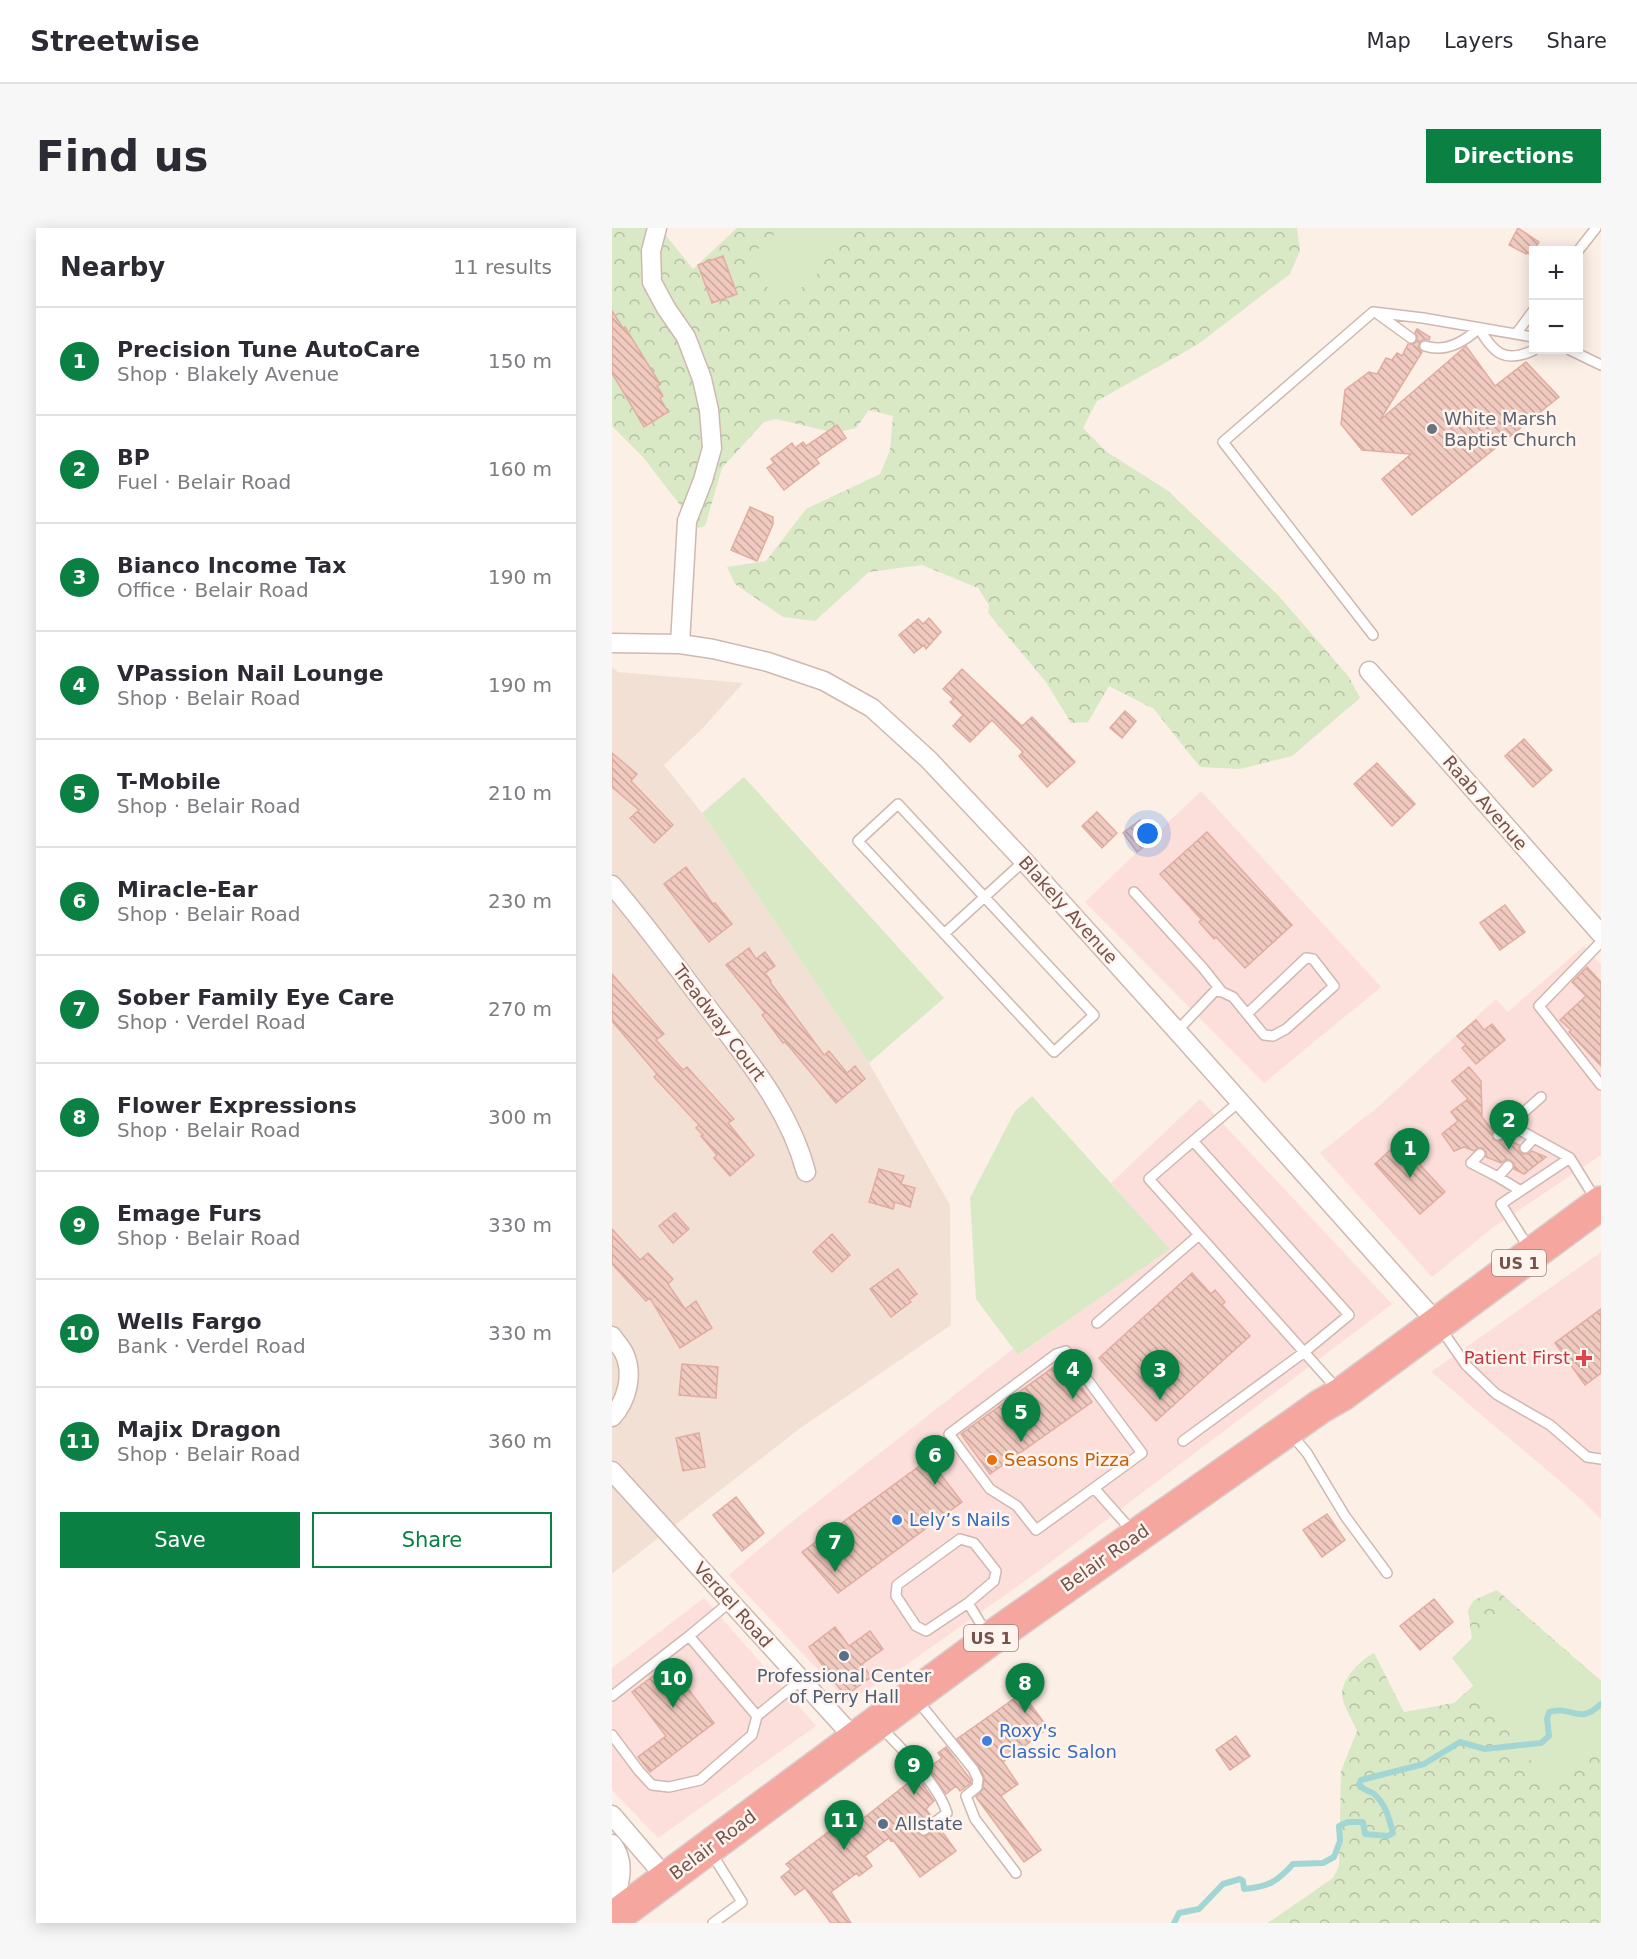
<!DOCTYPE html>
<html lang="en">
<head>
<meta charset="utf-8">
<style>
	:root { --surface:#fff; --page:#f7f7f7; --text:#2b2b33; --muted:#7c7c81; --line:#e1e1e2; --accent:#0b8043 }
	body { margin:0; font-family:"DejaVu Sans",sans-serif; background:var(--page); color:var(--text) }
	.controls { position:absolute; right:18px; top:18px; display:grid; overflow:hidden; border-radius:0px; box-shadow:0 3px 15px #0003 }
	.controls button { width:54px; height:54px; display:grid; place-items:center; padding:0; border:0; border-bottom:2px solid var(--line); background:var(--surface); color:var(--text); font:30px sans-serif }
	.you { position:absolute; left:536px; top:606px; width:21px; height:21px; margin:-15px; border:4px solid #fff; border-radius:50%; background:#1a73e8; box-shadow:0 0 0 9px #1a73e833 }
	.badge { display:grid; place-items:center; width:39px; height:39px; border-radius:50%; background:var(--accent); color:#fff; font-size:20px; font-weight:700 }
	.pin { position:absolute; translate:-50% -50px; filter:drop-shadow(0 2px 3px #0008) }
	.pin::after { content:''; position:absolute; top:32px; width:21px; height:18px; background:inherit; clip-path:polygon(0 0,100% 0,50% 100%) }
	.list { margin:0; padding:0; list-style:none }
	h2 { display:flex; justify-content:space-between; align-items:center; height:78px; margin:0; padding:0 24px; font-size:26px }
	h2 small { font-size:20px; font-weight:400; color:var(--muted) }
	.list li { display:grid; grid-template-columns:39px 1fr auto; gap:18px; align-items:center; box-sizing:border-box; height:108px; padding:0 24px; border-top:2px solid var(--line) }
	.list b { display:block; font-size:22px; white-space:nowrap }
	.list p { margin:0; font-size:20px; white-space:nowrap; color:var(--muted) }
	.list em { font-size:20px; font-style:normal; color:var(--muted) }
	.actions { display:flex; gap:12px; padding:18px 24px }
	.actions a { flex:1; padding:14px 0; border:2px solid var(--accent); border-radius:0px; text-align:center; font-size:21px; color:var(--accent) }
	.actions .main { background:var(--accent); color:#fff }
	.map { position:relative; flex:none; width:989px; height:1695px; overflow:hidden; border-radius:0px }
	header { display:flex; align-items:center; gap:36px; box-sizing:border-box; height:84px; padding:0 30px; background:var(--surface); border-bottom:2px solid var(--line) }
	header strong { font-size:28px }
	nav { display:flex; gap:33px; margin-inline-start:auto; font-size:21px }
	.intro { display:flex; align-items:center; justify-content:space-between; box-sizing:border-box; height:144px; padding:0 36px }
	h1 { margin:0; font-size:42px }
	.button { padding:15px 27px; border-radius:0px; background:var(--accent); color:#fff; font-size:21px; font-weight:700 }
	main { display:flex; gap:36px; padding:0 36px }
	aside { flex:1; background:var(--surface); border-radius:0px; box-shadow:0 3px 15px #0003 }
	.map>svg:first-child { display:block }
	.residential { fill:#f3e0d5 }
	.commercial { fill:#fcdedb }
	.forest { fill:url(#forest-crowns) }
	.park { fill:#dae9c5 }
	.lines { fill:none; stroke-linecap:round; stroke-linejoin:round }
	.stream { stroke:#a2d6d5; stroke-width:6 }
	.building { fill:url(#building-back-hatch); stroke:#e2ada0; stroke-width:1.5 }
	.lane-casing { stroke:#cfb8b0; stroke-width:12 }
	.street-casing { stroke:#cfb8b0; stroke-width:21 }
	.highway-casing { stroke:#d8cfcd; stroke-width:36 }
	.lane { stroke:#fff; stroke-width:9 }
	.street { stroke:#fff; stroke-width:18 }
	.highway { stroke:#f4a69f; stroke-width:33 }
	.worship-dot { fill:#6b7280; stroke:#fef4ed; stroke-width:2 }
	.health-dot { fill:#e0444e; stroke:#fef4ed; stroke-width:2 }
	.food-dot { fill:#e8710a; stroke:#fef4ed; stroke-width:2 }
	.shop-dot { fill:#3f7fe0; stroke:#fef4ed; stroke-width:2 }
	.service-dot { fill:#5c6f8a; stroke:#fef4ed; stroke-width:2 }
	.labels { text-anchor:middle; stroke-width:5; stroke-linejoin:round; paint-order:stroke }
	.shield { fill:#fef4ed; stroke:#9e837c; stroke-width:1.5 }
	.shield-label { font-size:16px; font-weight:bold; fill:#75534c }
	.worship-label { font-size:18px; fill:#5b616d; stroke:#fef4ed; text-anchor:start }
	.street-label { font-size:18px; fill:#75534c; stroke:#fef4ed }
	.health-label { font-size:18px; fill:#be3a42; stroke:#fef4ed; text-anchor:end }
	.food-label { font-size:18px; fill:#c56008; stroke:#fef4ed; text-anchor:start }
	.shop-label { font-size:18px; fill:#366cbe; stroke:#fef4ed; text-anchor:start }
	.service-label { font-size:18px; fill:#4e5e75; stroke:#fef4ed }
</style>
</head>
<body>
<header>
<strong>Streetwise</strong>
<nav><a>Map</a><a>Layers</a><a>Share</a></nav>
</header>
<div class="intro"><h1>Find us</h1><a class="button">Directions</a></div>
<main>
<aside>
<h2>Nearby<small>11 results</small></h2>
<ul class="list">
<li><span class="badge">1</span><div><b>Precision Tune AutoCare</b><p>Shop · Blakely Avenue</p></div><em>150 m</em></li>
<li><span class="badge">2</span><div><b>BP</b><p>Fuel · Belair Road</p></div><em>160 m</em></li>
<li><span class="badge">3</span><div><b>Bianco Income Tax</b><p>Office · Belair Road</p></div><em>190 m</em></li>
<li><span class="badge">4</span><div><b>VPassion Nail Lounge</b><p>Shop · Belair Road</p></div><em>190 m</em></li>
<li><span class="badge">5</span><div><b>T-Mobile</b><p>Shop · Belair Road</p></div><em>210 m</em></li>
<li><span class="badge">6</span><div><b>Miracle-Ear</b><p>Shop · Belair Road</p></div><em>230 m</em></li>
<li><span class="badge">7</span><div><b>Sober Family Eye Care</b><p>Shop · Verdel Road</p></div><em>270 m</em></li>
<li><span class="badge">8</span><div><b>Flower Expressions</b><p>Shop · Belair Road</p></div><em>300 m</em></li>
<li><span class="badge">9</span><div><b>Emage Furs</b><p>Shop · Belair Road</p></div><em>330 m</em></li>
<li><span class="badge">10</span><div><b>Wells Fargo</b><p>Bank · Verdel Road</p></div><em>330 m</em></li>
<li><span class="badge">11</span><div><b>Majix Dragon</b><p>Shop · Belair Road</p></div><em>360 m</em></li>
</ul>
<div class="actions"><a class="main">Save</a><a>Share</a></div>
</aside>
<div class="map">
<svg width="989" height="1695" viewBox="0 0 989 1695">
	<defs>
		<pattern id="forest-crowns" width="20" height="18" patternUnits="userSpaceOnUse" patternTransform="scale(1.5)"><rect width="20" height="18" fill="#dae9c5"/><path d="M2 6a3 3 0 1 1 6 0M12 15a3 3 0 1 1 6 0" fill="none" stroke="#b5bfa2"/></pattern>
		<pattern id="building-back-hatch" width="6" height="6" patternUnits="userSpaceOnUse" patternTransform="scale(1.5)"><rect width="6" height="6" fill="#f0c9bf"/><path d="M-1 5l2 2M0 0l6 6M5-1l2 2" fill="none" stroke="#c7a69d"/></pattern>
	</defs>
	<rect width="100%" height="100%" fill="#fcefe6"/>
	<!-- residential -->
	<path class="residential" d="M0,439L6,444L131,455L91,500L52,537L90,585L257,835L338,977L339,1097L187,1201L0,1346Z"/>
	<!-- commercial -->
	<path class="commercial" d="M589,563L769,759L652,855L473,674Z
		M972,718L989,737V927L879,1001L820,1049L708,925L767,878L884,771L896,784Z
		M588,871L780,1076L424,1345L294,1437L236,1474L117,1347L172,1300L401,1121L407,1127L557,1021L499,955Z
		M989,1024V1291L969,1271L819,1144Z
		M92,1370L204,1498L46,1610L0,1562V1440Z"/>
	<!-- forest -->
	<path class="forest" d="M0,0H48L81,41L125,0H685L688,23L678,46L585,117L485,173L471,200L495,224L555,262L666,367L737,449L748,470L680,528L628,541L588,539L542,481L497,458L476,494L459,495L434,454L376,385L377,377L366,360L310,337L257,344L203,393L171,389L123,356L115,339L154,333L194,281L268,246L278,222L281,188L257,182L244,200L224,205L164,191L152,194L110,240L93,298L86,300L30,228L0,198Z
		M885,1362L989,1453V1695H656L721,1650L727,1638L729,1543L745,1503C741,1493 732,1480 730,1468C728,1453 749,1431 762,1425L792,1484L842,1475L862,1457L864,1440L856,1382L862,1372Z"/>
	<!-- park -->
	<path class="park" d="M170,0H249L213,18L204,50L166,75L154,57L142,25Z
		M132,549L332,770L257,835L90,585Z
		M420,868L558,1021L406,1127L364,1071L358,970L403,883Z
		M896,1374L989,1453V1524L935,1554L840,1430Z"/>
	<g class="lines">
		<!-- stream -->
		<path class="stream" d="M562,1695L567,1685L587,1681L611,1656L628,1651L631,1653L632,1661C656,1659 665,1654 681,1636L711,1635L722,1629L728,1613L727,1598L736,1594H751L753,1606L776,1608L781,1605C777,1591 774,1576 762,1566C757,1562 751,1563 747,1556L749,1552L812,1536L848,1514L873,1521L929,1515L937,1508L935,1491L937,1484C962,1477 966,1498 989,1476"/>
	</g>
	<!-- building -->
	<path class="building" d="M906,0L927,14L920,27L915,25L914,26L897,17Z
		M111,28L125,66L100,75L86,37Z
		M0,83L11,100L13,99L48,156L45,158L51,168L48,170L56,184L32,199L0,145Z
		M805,101L818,109L817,112L812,111L808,114L806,119L810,124L768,192L854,118L883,158L914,134L947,169L800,287L770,251L799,226L750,222L729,196L733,162L757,144L765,146L774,130L780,132L785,125L790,128L796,116H801L805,113V108L803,104Z
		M225,197L234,210L204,231L207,235L172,262L155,240L162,235L159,231L180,215L183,220L191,214L194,218Z
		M138,279L161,289V296L145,333L119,322Z
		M317,390L329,404L314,421L312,417L302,425L287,407L306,391L311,396Z
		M350,441L410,498L420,489L463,534L435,559L407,528L411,524L380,492L358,514L341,498L351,487L338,474L342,471L331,461Z
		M513,483L524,493L510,510L498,500Z
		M912,511L940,542L921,559L893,528Z
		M0,525L25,546L19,553L61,597L42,615L18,590L27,582L0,559Z
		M765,535L803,576L780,598L742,556Z
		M485,584L505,605L490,620L470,598Z
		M528,592L542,611L525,624L511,605Z
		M595,604L680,697L633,740L604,709L602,711L587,694L590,692L548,646Z
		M74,639L101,676L103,675L120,696L97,714L52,656Z
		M893,677L913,704L888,722L868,695Z
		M137,720L144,731L153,724L163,738L153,745L159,753L158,754L212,827L217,823L235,845L243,838L253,851L224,875L180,822L173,814L171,815L150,787L153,785L114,737Z
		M975,739L989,754V838L957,804L959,802L948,792L974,768L960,754Z
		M0,746L52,806L44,812L71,842L75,839L122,891L116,895L142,927L118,948L102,930L105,927L89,908L91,907L84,900L87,897L42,849L45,846L0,793Z
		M864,792L872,802L880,796L893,812L864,836L850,820L854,817L845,808Z
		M857,839L869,853L870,887L857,872L881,903V911L887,914L892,910L907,917V923L911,926H916L920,923L934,929L912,946L902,941V935L898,932H893L889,935L874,929V924L870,920H866L862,923L852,919L842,923L830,906L846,893L839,884L856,871L840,853Z
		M787,914L833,964L808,986L763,936Z
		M267,941L292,948L289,956L303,960L298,979L283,974L281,981L257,974Z
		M63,985L77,1001L61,1015L47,998Z
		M0,1001L28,1032L36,1025L61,1051L56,1056L73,1081L84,1073L100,1100L68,1120L38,1070L34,1073L0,1036Z
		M220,1006L238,1027L220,1044L201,1024Z
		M286,1041L305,1066L297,1072L299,1074L279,1089L258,1061Z
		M580,1045L599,1066L603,1062L613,1074L610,1077L638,1108L544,1193L487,1130Z
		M989,1081V1145L973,1157L943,1115Z
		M450,1133L480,1174L378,1246L349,1206Z
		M70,1136L106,1139L104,1170L67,1167Z
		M87,1205L93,1239L71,1243L64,1210Z
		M317,1231L350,1274L226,1365L190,1324Z
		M124,1269L152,1305L130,1323L101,1287Z
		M715,1286L733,1312L710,1329L691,1302Z
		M822,1371L841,1394L808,1422L788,1398Z
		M223,1399L237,1418L258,1403L271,1421L250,1436L259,1449L233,1468L197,1419Z
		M57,1436L102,1495L38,1544L26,1529L54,1508L20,1464Z
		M410,1465L433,1496L427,1499L431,1504L391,1534L406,1556L389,1568L429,1622L412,1634L364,1569L371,1561L372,1549L366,1537L345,1511Z
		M624,1508L638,1528L618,1542L604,1522Z
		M334,1519L359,1552V1555L348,1563L344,1558L334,1566L316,1540L330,1530L326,1525Z
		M305,1548L322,1573L314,1581L319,1588L306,1599V1605L313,1609L327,1599L344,1623L308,1649L281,1612L279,1613L277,1610L253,1628L260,1638L247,1648L245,1645L219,1664L239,1695H219L193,1660L183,1667L169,1649L179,1641L174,1636L228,1595L234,1604Z"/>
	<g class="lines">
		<defs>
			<path id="lane" d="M966,23L984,0
				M766,86L799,110
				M904,106L921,83
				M813,118C834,125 852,114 867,100C881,125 893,136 922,122
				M958,122L989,137
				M761,407L611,214L761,84L811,90L921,109
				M286,576L482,787L442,824L246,613Z
				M522,664L591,740L610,764
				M332,706L412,633
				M989,714L927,778L989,857
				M565,803L603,763L610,764L621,769L652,807L661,808L674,801L722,758L701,731L694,730L635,786
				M897,896L958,930
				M886,907L929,869
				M581,913L628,873
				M913,920L922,910
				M868,926L859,935L886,949L909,963
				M886,949L896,938
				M917,1020L889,976L958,930L984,972
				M485,1095L587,1007
				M829,1101L854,1137L884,1166L938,1197L975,1229L989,1231
				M679,1206L695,1225L733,1288L775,1345
				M571,1213L691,1125L737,1087L581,913L537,951L726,1162
				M482,1260L424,1302L405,1278L378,1261L337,1206L444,1126L454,1123L530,1225L482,1260L521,1304
				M118,1374L77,1408L145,1488L189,1452
				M356,1375L382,1353L384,1343L362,1315L348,1311L285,1357L284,1368L304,1398L314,1403L356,1375L375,1406
				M0,1468L77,1408
				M305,1472L361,1541L366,1551L365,1559L354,1568L363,1591L404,1645
				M269,1499C290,1522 326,1555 335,1585L312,1602
				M0,1507L27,1543L40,1557L57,1559L88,1552L140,1507L145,1488
				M100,1626L130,1674L101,1695"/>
			<path id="street" d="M45,0L39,23L40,54L54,80L74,109L90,151L97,182L100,220L91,252L75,293L68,416
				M0,415L68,416L101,421L156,434L212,453L260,480L317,532L412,633L565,803L825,1095
				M757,443L989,706
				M0,657C34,697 64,738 96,780C135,831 177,880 194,944
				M0,1108C4,1114 9,1119 12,1125C22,1146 15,1173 0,1189
				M0,1243L243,1511
				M0,1587L55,1651
				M0,1616C16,1636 6,1659 0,1681"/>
			<path id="highway" d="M0,1691L378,1411L709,1178L730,1166L989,975"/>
		</defs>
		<!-- lane casing -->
		<use href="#lane" class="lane-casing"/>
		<!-- street casing -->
		<use href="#street" class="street-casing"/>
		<!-- highway casing -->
		<use href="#highway" class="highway-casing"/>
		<!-- lane -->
		<use href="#lane" class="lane"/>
		<!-- street -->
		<use href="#street" class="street"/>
		<!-- highway -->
		<use href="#highway" class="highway"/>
	</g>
	<!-- markers -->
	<circle class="worship-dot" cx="820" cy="201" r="6"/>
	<path class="health-dot" d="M969 1121h6v6h6v6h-6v6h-6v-6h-6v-6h6z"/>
	<circle class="food-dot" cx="380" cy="1232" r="6"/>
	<g class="shop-dot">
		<circle cx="285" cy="1292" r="6"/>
		<circle cx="375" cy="1513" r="6"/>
	</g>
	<g class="service-dot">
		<circle cx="232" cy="1428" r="6"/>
		<circle cx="271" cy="1596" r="6"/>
	</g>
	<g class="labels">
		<!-- shield labels -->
		<g class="shield">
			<rect x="880" y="1022" width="54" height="26" rx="4.5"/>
			<rect x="352" y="1397" width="54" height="26" rx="4.5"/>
		</g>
		<g class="shield-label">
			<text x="907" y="1041">US 1</text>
			<text x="379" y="1416">US 1</text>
		</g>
		<!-- worship labels -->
		<g class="worship-label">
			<text x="832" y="197">White Marsh<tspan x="832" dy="21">Baptist Church</tspan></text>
		</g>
		<!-- street labels -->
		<g class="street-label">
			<text transform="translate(873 575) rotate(49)" y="6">Raab Avenue</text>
			<text transform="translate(456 682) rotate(48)" y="6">Blakely Avenue</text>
			<text transform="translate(107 795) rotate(53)" y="6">Treadway Court</text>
			<text transform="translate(493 1330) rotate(-35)" y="6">Belair Road</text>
			<text transform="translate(121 1377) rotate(48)" y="6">Verdel Road</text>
			<text transform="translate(101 1617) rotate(-37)" y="6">Belair Road</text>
		</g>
		<!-- health labels -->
		<g class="health-label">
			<text x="958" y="1136">Patient First</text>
		</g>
		<!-- food labels -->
		<g class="food-label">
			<text x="392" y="1238">Seasons Pizza</text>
		</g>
		<!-- shop labels -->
		<g class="shop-label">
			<text x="297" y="1298">Lely’s Nails</text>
			<text x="387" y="1509">Roxy's<tspan x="387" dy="21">Classic Salon</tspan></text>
		</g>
		<!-- service labels -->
		<g class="service-label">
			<text x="232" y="1454">Professional Center<tspan x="232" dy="21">of Perry Hall</tspan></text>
			<text x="283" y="1602" text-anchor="start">Allstate</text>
		</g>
	</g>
</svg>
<div class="controls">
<button>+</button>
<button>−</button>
</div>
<div class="you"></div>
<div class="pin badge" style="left:798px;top:950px">1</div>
<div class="pin badge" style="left:897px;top:922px">2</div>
<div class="pin badge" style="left:548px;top:1172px">3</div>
<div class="pin badge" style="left:461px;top:1171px">4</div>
<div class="pin badge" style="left:409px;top:1214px">5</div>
<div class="pin badge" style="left:323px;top:1257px">6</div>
<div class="pin badge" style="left:223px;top:1344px">7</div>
<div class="pin badge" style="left:413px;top:1485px">8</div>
<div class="pin badge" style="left:302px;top:1567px">9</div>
<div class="pin badge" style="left:61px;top:1480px">10</div>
<div class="pin badge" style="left:232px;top:1622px">11</div>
</div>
</main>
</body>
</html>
